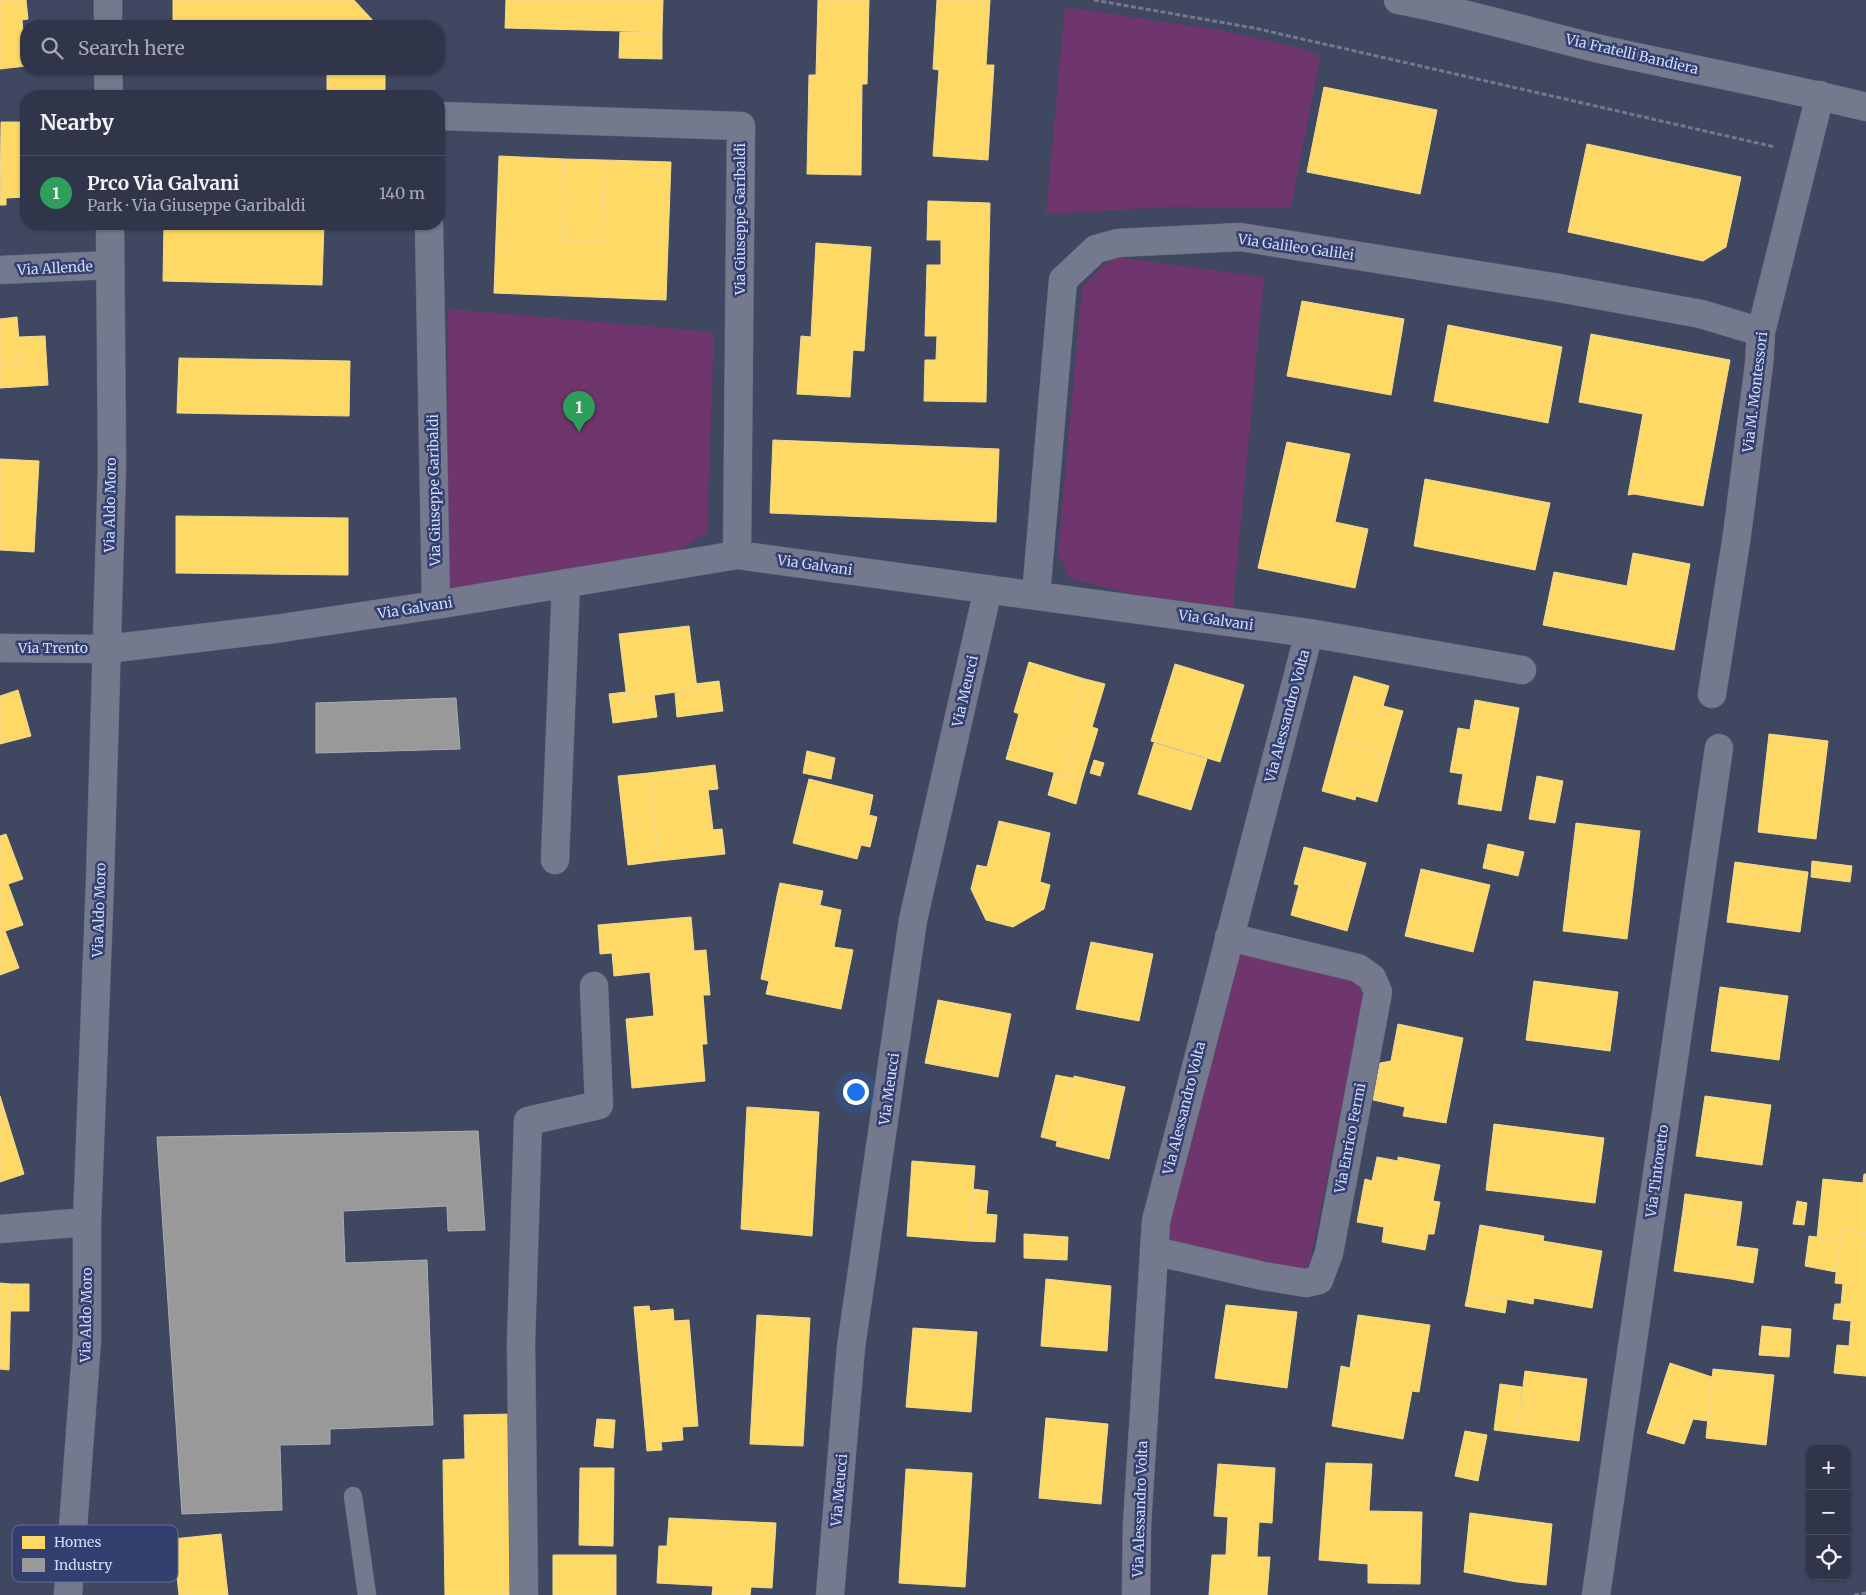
<!DOCTYPE html>
<html lang="en">
<head>
<meta charset="utf-8">
<style>
	:root { --surface:#303549; --page:#383d50; --text:#f1f3f6; --muted:#a8abb4; --line:#4b5061; --accent:#95b2f1 }
	body { margin:0; font-family:Merriweather,serif; background:var(--page); color:var(--text) }
	.controls { position:absolute; right:15px; bottom:15px; display:grid; overflow:hidden; border-radius:10px; box-shadow:0 1px 4px #0004 }
	.controls button { width:45px; height:45px; display:grid; place-items:center; padding:0; border:0; border-bottom:1px solid var(--line); background:var(--surface); color:var(--text); font:25px sans-serif }
	.you { position:absolute; left:855px; top:1091px; width:18px; height:18px; margin:-12px; border:4px solid #fff; border-radius:50%; background:#1a73e8; box-shadow:0 0 0 8px #1a73e833 }
	.badge { display:grid; place-items:center; width:32px; height:32px; border-radius:50%; background:var(--accent); color:#fff; font-size:16px; font-weight:700 }
	.pin { position:absolute; translate:-50% -41px; filter:drop-shadow(0 1px 2px #0008) }
	.pin::after { content:''; position:absolute; top:26px; width:18px; height:15px; background:inherit; clip-path:polygon(0 0,100% 0,50% 100%) }
	.list { margin:0; padding:0; list-style:none }
	h2 { display:flex; justify-content:space-between; align-items:center; height:65px; margin:0; padding:0 20px; font-size:21px }
	h2 small { font-size:16px; font-weight:400; color:var(--muted) }
	.list li { display:grid; grid-template-columns:32px 1fr auto; gap:15px; align-items:center; box-sizing:border-box; height:75px; padding:0 20px; border-top:1px solid var(--line) }
	.list b { display:block; font-size:19px; white-space:nowrap }
	.list p { margin:0; font-size:16px; white-space:nowrap; color:var(--muted) }
	.list em { font-size:16px; font-style:normal; color:var(--muted) }
	.icon { flex:none; width:28px; height:28px; fill:none; stroke:currentColor; stroke-width:2; stroke-linecap:round; stroke-linejoin:round }
	.map { position:relative; flex:none; width:1866px; height:1595px; overflow:hidden }
	.search { position:absolute; background:var(--surface); box-shadow:0 1px 4px #0004; left:20px; top:20px; width:425px; height:55px; display:flex; align-items:center; gap:12px; box-sizing:border-box; padding:0 18px; border-radius:20px; color:var(--muted); font-size:19px }
	.panel { position:absolute; background:var(--surface); box-shadow:0 1px 4px #0004; left:20px; top:90px; width:425px; height:140px; border-radius:20px }
	.map>svg:first-child { display:block }
	.green { fill:#6f356d }
	.homes { fill:#ffd966; stroke:#f1da92 }
	.industry { fill:#999; stroke:#aaadb6 }
	.lines { fill:none; stroke-linecap:round; stroke-linejoin:round }
	.service-casing { stroke:#5e647b; stroke-width:19 }
	.minor-casing { stroke:#5e647b; stroke-width:29 }
	.path { stroke:#73788c; stroke-width:3; stroke-dasharray:5 2.5; stroke-linecap:butt }
	.service { stroke:#74798e; stroke-width:18 }
	.minor { stroke:#74798e; stroke-width:28 }
	.labels { text-anchor:middle; stroke-width:5; stroke-linejoin:round; paint-order:stroke }
	.street-label { font-size:14px; fill:#d1dbf8; stroke:#333f6f }
	.key { fill:#333f6f; stroke:#626e98; stroke-width:1 }
	.key-label { font-size:14px; fill:#d1dbf8 }
</style>
</head>
<body>
<div class="map">
<svg width="1866" height="1595" viewBox="0 0 1866 1595">
	<rect width="100%" height="100%" fill="#404761"/>
	<!-- green -->
	<path class="green" d="M1065,7L1225,31L1308,50L1320,57L1291,208L1168,207L1046,214Z
		M1114,257L1264,277L1232,617L1070,579L1058,553L1082,287Z
		M448,309L714,332L707,532L676,553L458,592L447,584Z
		M1236,947L1358,978L1365,993L1310,1261L1302,1276L1164,1243Z"/>
	<!-- homes -->
	<path class="homes" d="M0,0H26L28,19L22,20L26,66L0,69Z
		M173,0H354L378,26H173Z
		M506,0H663L662,32L505,28Z
		M818,0H869L867,84H862L861,175L807,174L809,75H816Z
		M937,0H990L986,65H994L988,160L933,156L939,70L933,69Z
		M620,32H662V59L619,58Z
		M327,69H385V96H327Z
		M1324,87L1437,110L1420,194L1307,172Z
		M1,122H26V197L6,198V205H0Z
		M1587,144L1741,177L1726,247L1703,261L1568,232Z
		M499,156L565,159L562,240H601L604,160L671,162L666,300L494,293Z
		M565,159L604,160L601,240H562Z
		M928,201L990,203L986,402L924,401L925,360H936L937,336H925L927,265H941V240H927Z
		M164,224H324L322,285L163,281Z
		M816,243L871,247L864,351L853,350L850,397L797,394L801,336L811,337Z
		M1302,301L1404,319L1391,395L1287,376Z
		M17,317L21,364L0,366V319Z
		M1448,325L1562,347L1548,423L1434,401Z
		M1591,334L1730,360L1703,506L1634,494L1628,495L1643,414L1579,402Z
		M45,336L48,385L0,388V366L21,364L19,337Z
		M179,358L350,361L349,416L177,413Z
		M773,440L999,449L996,522L770,513Z
		M1287,442L1350,454L1335,522L1368,529L1355,588L1258,568Z
		M0,459L39,461L34,552L0,550Z
		M1425,479L1550,503L1535,570L1414,546Z
		M176,516L348,518V575L176,573Z
		M1633,553L1690,564L1674,650L1543,625L1554,572L1627,586Z
		M689,626L697,689L627,699L619,634Z
		M1029,662L1085,679L1072,721L1078,723L1063,775L1006,759L1019,714L1014,712Z
		M1175,664L1244,685L1220,762L1151,741Z
		M1354,676L1389,686L1383,706L1403,711L1390,756L1336,740Z
		M1085,679L1105,684L1092,727L1098,729L1082,781L1063,775L1078,723L1072,721Z
		M719,681L723,711L677,717L675,693L697,689L695,684Z
		M18,690L31,736L0,744V696Z
		M626,692L627,699L654,695L657,717L613,723L609,694Z
		M1475,700L1519,708L1501,811L1458,804L1463,774L1450,772L1458,728L1470,730Z
		M1769,734L1828,741L1816,839L1758,832Z
		M1336,740L1390,756L1377,802L1356,796L1355,800L1322,791Z
		M1154,743L1207,759L1191,810L1138,794Z
		M807,751L835,758L831,779L803,773Z
		M1094,760L1104,763L1100,776L1090,773Z
		M715,765L718,789L708,790L713,830L722,829L725,854L659,861L649,773Z
		M649,773L659,861L628,865L618,776Z
		M1054,773L1082,781L1076,804L1048,795Z
		M1537,776L1563,781L1555,823L1529,819Z
		M809,779L873,795L869,815L877,817L870,847L861,845L857,859L793,843Z
		M999,821L1050,833L1040,882L1050,885L1044,909L1013,927L986,920L971,889L977,865L987,867Z
		M1576,823L1640,831L1627,939L1563,931Z
		M6,834L23,879L8,884L23,925L5,931L19,968L0,975V836Z
		M1488,844L1524,852L1518,876L1483,868Z
		M1304,847L1366,863L1347,931L1291,915L1299,885L1294,884Z
		M1812,861L1852,866L1850,882L1811,877Z
		M1735,862L1808,872L1800,932L1727,922Z
		M1421,869L1490,885L1473,952L1405,936Z
		M780,883L823,891L820,905L777,896Z
		M777,896L841,910L834,947L853,950L841,1009L766,994L769,981L761,979Z
		M691,917L694,951L706,950L710,995H703L707,1044H702L705,1081L632,1088L626,1019L654,1016L650,972L614,976L612,953L600,954L598,925Z
		M1091,942L1153,954L1139,1021L1076,1009Z
		M1534,981L1618,992L1610,1051L1526,1040Z
		M1720,987L1788,996L1779,1060L1711,1051Z
		M938,1000L1011,1014L998,1077L925,1063Z
		M1398,1024L1463,1038L1446,1123L1403,1116L1405,1107L1373,1100L1380,1063L1391,1061Z
		M1056,1075L1072,1078L1057,1141L1041,1137Z
		M1074,1076L1125,1087L1109,1159L1056,1146L1072,1078H1074Z
		M0,1096L24,1174L0,1182Z
		M1705,1096L1771,1105L1762,1165L1696,1156Z
		M747,1107L819,1112L812,1236L741,1229Z
		M1494,1124L1604,1138L1595,1203L1486,1190Z
		M1377,1157L1398,1161V1157L1440,1165L1433,1201L1440,1202L1434,1234H1428L1425,1250L1382,1242L1384,1227L1357,1222L1365,1179L1372,1181Z
		M912,1161L975,1166L969,1241L907,1236Z
		M1864,1174H1866V1233L1841,1230L1840,1240L1817,1238L1823,1179L1863,1183Z
		M973,1189L988,1191L986,1214L997,1215L995,1242L969,1241Z
		M1685,1194L1742,1202L1740,1218L1683,1210Z
		M1797,1201L1807,1203L1804,1225L1793,1224Z
		M1683,1210L1740,1218L1731,1279L1674,1271Z
		M1480,1225L1544,1236L1543,1241L1602,1251L1592,1308L1534,1298L1533,1304L1468,1292Z
		M1841,1230L1866,1233V1376L1834,1373L1837,1345L1849,1346L1851,1321L1833,1319L1835,1304H1841L1843,1284L1835,1283Z
		M1024,1234L1068,1237L1067,1260L1024,1258Z
		M1809,1236L1840,1240L1836,1272L1805,1266Z
		M1736,1246L1758,1249L1753,1283L1731,1279Z
		M1046,1279L1111,1286L1107,1351L1041,1346Z
		M0,1283L11,1284L9,1370L0,1369Z
		M11,1284H29V1311H10Z
		M1468,1292L1507,1300L1505,1313L1465,1306Z
		M1226,1305L1297,1312L1287,1388L1215,1378Z
		M649,1306L650,1311L673,1309L674,1321L689,1320L698,1426L682,1427L683,1440L661,1442L662,1450L647,1451L634,1307Z
		M757,1315L810,1318L803,1446L750,1444Z
		M1358,1315L1430,1325L1419,1392L1412,1391L1403,1439L1332,1426L1341,1366L1350,1368Z
		M1762,1326L1791,1329L1789,1357L1759,1355Z
		M913,1328L977,1332L971,1412L906,1407Z
		M1670,1363L1712,1377L1708,1421L1693,1419L1684,1444L1647,1433Z
		M1713,1369L1774,1375L1766,1445L1706,1438Z
		M1525,1371L1587,1379L1579,1441L1517,1433Z
		M1500,1384L1522,1387L1517,1433L1494,1430Z
		M514,1414L518,1595H445L443,1460L465,1459L464,1415Z
		M1046,1418L1108,1424L1101,1504L1039,1498Z
		M597,1419L615,1420L613,1448L594,1446Z
		M1465,1431L1487,1435L1478,1481L1455,1476Z
		M1326,1463L1372,1464L1369,1511L1422,1512L1420,1584L1368,1583V1564L1319,1560Z
		M1218,1464L1275,1468L1272,1523L1259,1522L1257,1557H1270L1267,1595H1209L1212,1555H1226L1228,1517L1214,1516Z
		M580,1468H614L613,1546L579,1545Z
		M906,1469L972,1473L965,1587L899,1583Z
		M1470,1513L1552,1524L1546,1585L1517,1582L1464,1572Z
		M669,1518L776,1523L772,1588L751,1587L750,1595H712L713,1586L657,1583L659,1546H667Z
		M221,1534L228,1595H179L173,1539Z
		M553,1555H616V1595H553Z"/>
	<!-- industry -->
	<path class="industry" d="M456,698L460,749L316,753V703Z
		M478,1131L485,1230L448,1231L447,1206L343,1211L345,1263L427,1260L433,1425L330,1429V1444L280,1445L282,1510L182,1514L157,1137Z"/>
	<g class="lines">
		<defs>
			<path id="service" d="M353,1496L367,1595"/>
			<path id="minor" d="M108,0V26
				M1398,0C1466,12 1532,33 1600,49C1688,69 1778,85 1866,107
				M108,69L109,96
				M439,116L741,126L737,555
				M429,224L436,605
				M0,270L110,265
				M1036,595L1063,280L1096,249L1118,243L1240,237L1559,288L1701,314L1761,332
				M0,648L107,649L275,629L436,605L737,555L1309,633L1522,670
				M1712,694L1737,535L1759,364L1761,332L1820,95
				M555,860L566,583
				M0,1229L87,1222
				M1154,1251L1263,1276L1306,1283L1319,1280L1329,1253L1378,992L1372,978L1358,968L1229,937
				M68,1595L87,1340V1222L100,880L112,466L110,224
				M524,1595L521,1343L528,1121L599,1105L594,986
				M830,1595L851,1347L913,920L988,589
				M1136,1595L1137,1525L1156,1221L1309,633
				M1596,1595L1719,748"/>
		</defs>
		<!-- service casing -->
		<use href="#service" class="service-casing"/>
		<!-- minor casing -->
		<use href="#minor" class="minor-casing"/>
		<!-- path -->
		<path class="path" d="M1094,0L1254,28L1775,147
			M1854,1595L1866,1593"/>
		<!-- service -->
		<use href="#service" class="service"/>
		<!-- minor -->
		<use href="#minor" class="minor"/>
	</g>
	<g class="labels">
		<!-- street labels -->
		<g class="street-label">
			<text transform="translate(1632 54) rotate(13)" y="5">Via Fratelli Bandiera</text>
			<text transform="translate(740 219) rotate(-90)" y="5">Via Giuseppe Garibaldi</text>
			<text transform="translate(1296 247) rotate(8)" y="5">Via Galileo Galilei</text>
			<text transform="translate(55 268) rotate(-3)" y="5">Via Allende</text>
			<text transform="translate(1755 392) rotate(-83)" y="5">Via M. Montessori</text>
			<text transform="translate(434 490) rotate(-91)" y="5">Via Giuseppe Garibaldi</text>
			<text transform="translate(110 505) rotate(-89)" y="5">Via Aldo Moro</text>
			<text transform="translate(815 565) rotate(8)" y="5">Via Galvani</text>
			<text transform="translate(415 608) rotate(-9)" y="5">Via Galvani</text>
			<text transform="translate(1216 620) rotate(8)" y="5">Via Galvani</text>
			<text x="53" y="653">Via Trento</text>
			<text transform="translate(965 691) rotate(-77)" y="5">Via Meucci</text>
			<text transform="translate(1287 716) rotate(-75)" y="5">Via Alessandro Volta</text>
			<text transform="translate(99 910) rotate(-88)" y="5">Via Aldo Moro</text>
			<text transform="translate(889 1089) rotate(-82)" y="5">Via Meucci</text>
			<text transform="translate(1184 1108) rotate(-76)" y="5">Via Alessandro Volta</text>
			<text transform="translate(1350 1138) rotate(-79)" y="5">Via Enrico Fermi</text>
			<text transform="translate(1657 1171) rotate(-82)" y="5">Via Tintoretto</text>
			<text transform="translate(86 1315) rotate(-89)" y="5">Via Aldo Moro</text>
			<text transform="translate(839 1490) rotate(-85)" y="5">Via Meucci</text>
			<text transform="translate(1140 1509) rotate(-88)" y="5">Via Alessandro Volta</text>
		</g>
	</g>
	<!-- legend -->
	<rect x="12" y="1525" width="166" height="57" rx="8" class="key"/>
	<rect x="22" y="1536" width="23" height="13" fill="#ffd966"/>
	<rect x="22" y="1558" width="23" height="14" fill="#999"/>
	<g class="key-label">
		<text x="54" y="1547">Homes</text>
		<text x="54" y="1570">Industry</text>
	</g>
</svg>
<div class="controls">
<button>+</button>
<button>−</button>
<button><svg class="icon" aria-label="locate" viewBox="0 0 24 24"><circle cx="12" cy="12" r="6"/><path d="M12 2v4M12 18v4M2 12h4M18 12h4"/></svg></button>
</div>
<div class="you"></div>
<div class="pin badge" style="left:579px;top:432px;background:#2e9e5b">1</div>
<div class="search"><svg class="icon" aria-label="search" viewBox="0 0 24 24"><circle cx="10" cy="10" r="6"/><path d="M15 15l6 6"/></svg>Search here</div>
<section class="panel">
<h2>Nearby<small></small></h2>
<ul class="list">
<li><span class="badge" style="background:#2e9e5b">1</span><div><b>Prco Via Galvani</b><p>Park · Via Giuseppe Garibaldi</p></div><em>140 m</em></li>
</ul>
</section>
</div>
</body>
</html>
